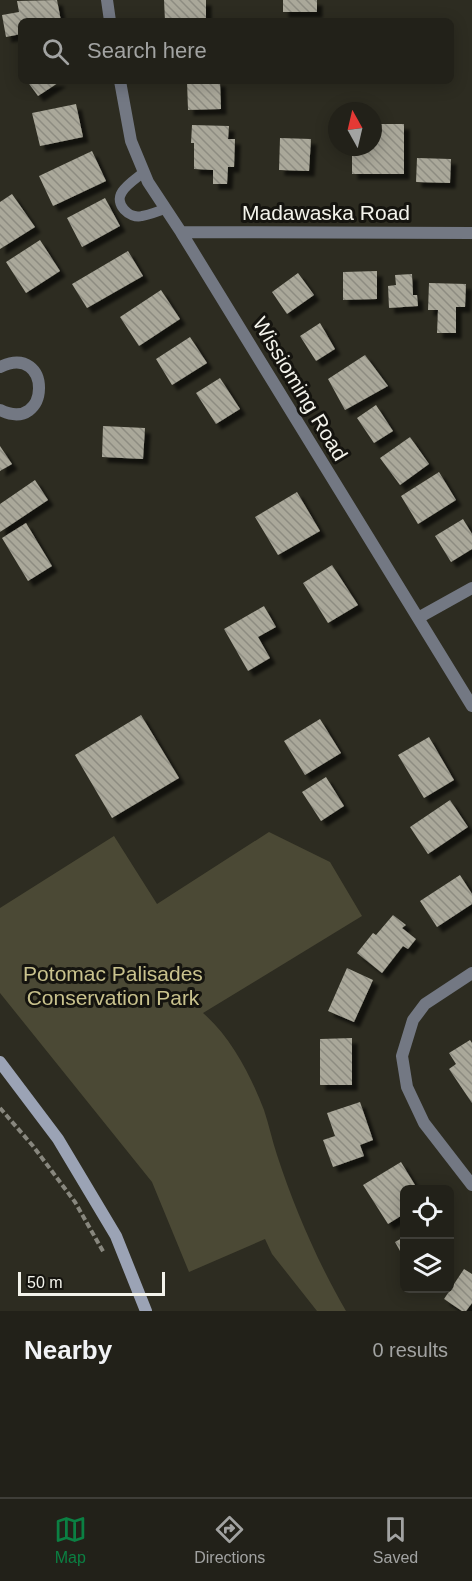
<!DOCTYPE html>
<html lang="en">
<head>
<meta charset="utf-8">
<style>
	:root { --surface:#222119; --page:#2e2e26; --text:#f1f3f6; --muted:#a2a3a2; --line:#3f3e38; --accent:#0b8043 }
	body { margin:0; font-family:Arial,sans-serif; background:var(--page); color:var(--text) }
	.controls { position:absolute; right:18px; bottom:18px; display:grid; overflow:hidden; border-radius:9px; box-shadow:0 3px 15px #0003 }
	.controls button { width:54px; height:54px; display:grid; place-items:center; padding:0; border:0; border-bottom:2px solid var(--line); background:var(--surface); color:var(--text); font:30px sans-serif }
	.compass { position:absolute; left:328px; top:102px; width:54px; height:54px; border-radius:50%; background:var(--surface); box-shadow:0 3px 15px #0003; rotate:352deg }
	.scale { position:absolute; left:18px; bottom:15px; width:147px; box-sizing:border-box; padding-left:6px; border:3px solid #f3f3eb; border-top:0; font-size:16px; line-height:21px; white-space:nowrap; color:#f3f3eb; -webkit-text-stroke:4px #15140f; paint-order:stroke }
	.list { margin:0; padding:0; list-style:none }
	h2 { display:flex; justify-content:space-between; align-items:center; height:78px; margin:0; padding:0 24px; font-size:26px }
	h2 small { font-size:20px; font-weight:400; color:var(--muted) }
	.icon { flex:none; width:33px; height:33px; fill:none; stroke:currentColor; stroke-width:2; stroke-linecap:round; stroke-linejoin:round }
	.map { position:relative; flex:none; width:472px; height:1311px; overflow:hidden }
	.search { position:absolute; background:var(--surface); box-shadow:0 3px 15px #0003; left:18px; right:18px; top:18px; height:66px; display:flex; align-items:center; gap:15px; box-sizing:border-box; padding:0 21px; border-radius:9px; color:var(--muted); font-size:22px }
	.sheet { height:186px; background:var(--surface) }
	nav { display:flex; justify-content:space-around; align-items:center; box-sizing:border-box; height:84px; border-top:2px solid var(--line); background:var(--surface); font-size:16px; color:var(--muted) }
	nav a { display:grid; justify-items:center; gap:3px }
	nav .on { color:var(--accent) }
	.map>svg:first-child { display:block }
	.park { fill:#4b4935 }
	.building { fill:url(#building-back-hatch); filter:url(#shadow) }
	.lines { fill:none; stroke-linecap:round; stroke-linejoin:round }
	.path { stroke:#88877e; stroke-width:4; stroke-dasharray:6 3; stroke-linecap:butt }
	.service { stroke:#737883; stroke-width:10 }
	.minor { stroke:#737883; stroke-width:12 }
	.secondary { stroke:#9ba3b5; stroke-width:12 }
	.labels { text-anchor:middle; stroke-width:6; stroke-linejoin:round; paint-order:stroke }
	.street-label { font-size:21px; fill:#f3f3eb; stroke:#15140f }
	.park-label { font-size:21px; fill:#c9c28d; stroke:#15140f }
</style>
</head>
<body>
<div class="map">
<svg width="472" height="1311" viewBox="0 0 472 1311">
	<defs>
		<pattern id="building-back-hatch" width="6" height="6" patternUnits="userSpaceOnUse" patternTransform="scale(1.5)"><rect width="6" height="6" fill="#aaa89a"/><path d="M-1 5l2 2M0 0l6 6M5-1l2 2" fill="none" stroke="#8d8c81"/></pattern>
		<filter id="shadow"><feDropShadow dx="5.5" dy="5.5" stdDeviation="1.5" flood-color="#0009"/></filter>
	</defs>
	<rect width="100%" height="100%" fill="#2d2c21"/>
	<!-- park -->
	<path class="park" d="M269,832L330,862L362,916L203,1013C231,1037 251,1076 264,1110C269,1125 272,1140 277,1155C294,1207 318,1263 346,1311H317L272,1254L265,1239L189,1272L152,1182L0,993V908L114,836L157,904Z"/>
	<!-- building -->
	<path class="building" d="M57,0L61,21H21V34L6,37L2,15L19,12L17,1Z
		M164,0H206V21H165Z
		M283,0H317V12H283Z
		M27,81H61L38,96Z
		M187,81H220L221,109L188,110Z
		M76,104L83,137L40,146L32,113Z
		M373,124H404V174H352V147H373Z
		M192,125L229,126L228,139H235L234,167H228L227,184H213V170L194,169V143H191Z
		M280,138L311,139L309,171L279,170Z
		M92,151L106,181L53,206L39,176Z
		M417,158L451,159L450,183L416,182Z
		M12,194L35,227L0,249V202Z
		M105,198L120,226L82,247L67,218Z
		M40,240L60,271L26,293L6,262Z
		M128,251L143,276L87,308L72,284Z
		M377,271V299L343,300V272Z
		M298,273L314,295L287,314L272,292Z
		M412,274L413,295H417L418,306L389,308L388,286L396,285L395,275Z
		M429,283L466,284L465,307H456V333H437L438,310H428Z
		M161,290L180,319L139,346L120,317Z
		M320,323L335,349L316,361L300,336Z
		M190,337L207,363L172,385L156,359Z
		M365,355L388,386L345,410L328,379Z
		M220,378L240,409L216,424L196,393Z
		M376,405L393,431L374,443L357,418Z
		M103,426L145,428L143,459L102,457Z
		M410,437L429,464L400,485L380,458Z
		M0,446L12,464L0,471Z
		M439,472L456,500L418,524L401,496Z
		M35,480L48,500L0,532V504Z
		M297,492L320,531L278,555L255,517Z
		M463,519L472,534V549L451,562L435,536Z
		M26,523L52,566L28,581L2,538Z
		M332,565L358,605L328,623L303,583Z
		M264,606L276,627L258,637L270,658L248,671L224,629Z
		M141,715L179,778L112,818L75,755Z
		M320,719L341,753L305,775L284,741Z
		M429,737L454,780L424,798L398,755Z
		M326,777L344,806L321,821L302,792Z
		M450,800L468,827L428,854L410,827Z
		M460,875L472,894V904L437,927L420,901Z
		M393,915L406,925L402,928L416,939L408,949L403,946L382,973L357,953L373,933L376,935Z
		M347,968L373,980L354,1022L328,1011Z
		M352,1038V1085H320V1039Z
		M470,1040L472,1043V1103L449,1069L456,1064L449,1053Z
		M360,1102L373,1140L360,1145L364,1156L333,1167L323,1140L335,1136L327,1113Z
		M401,1162L418,1190H404V1214L388,1224L363,1185Z
		M404,1237V1258L395,1242Z
		M464,1269L472,1274V1303L466,1311H462L444,1299Z"/>
	<g class="lines">
		<!-- path -->
		<path class="path" d="M0,1108L33,1146L75,1202L104,1253"/>
		<!-- service -->
		<path class="service" d="M144,172C137,178 127,184 122,192C114,204 129,219 142,216C150,215 158,211 165,209"/>
		<!-- minor -->
		<path class="minor" d="M107,0L110,21
			M120,81L131,141L148,182L181,232L472,706
			M181,232L472,233
			M0,367C53,342 51,435 0,410
			M418,618L472,588
			M472,973L425,1004L413,1020L402,1056L407,1087L424,1123L472,1185"/>
		<!-- secondary -->
		<path class="secondary" d="M0,1062L58,1139L116,1236L146,1311"/>
	</g>
	<g class="labels">
		<!-- street labels -->
		<g class="street-label">
			<text x="326" y="220">Madawaska Road</text>
			<text transform="translate(300 389) rotate(59)" y="7">Wissioming Road</text>
		</g>
		<!-- park labels -->
		<g class="park-label">
			<text x="113" y="981">Potomac Palisades<tspan x="113" dy="24">Conservation Park</tspan></text>
		</g>
	</g>
</svg>
<div class="controls">
<button><svg class="icon" aria-label="locate" viewBox="0 0 24 24"><circle cx="12" cy="12" r="6"/><path d="M12 2v4M12 18v4M2 12h4M18 12h4"/></svg></button>
<button><svg class="icon" aria-label="layers" viewBox="0 0 24 24"><path d="M12 4l9 5-9 5-9-5zM3 14l9 5 9-5"/></svg></button>
</div>
<svg class="compass" viewBox="-18 -18 36 36"><path d="M0-13l5 13h-10z" fill="#e53935"/><path d="M0 13l5-13h-10z" fill="#a2a3a2"/></svg>
<div class="scale">50 m</div>
<div class="search"><svg class="icon" aria-label="search" viewBox="0 0 24 24"><circle cx="10" cy="10" r="6"/><path d="M15 15l6 6"/></svg>Search here</div>
</div>
<section class="sheet">
<h2>Nearby<small>0 results</small></h2>
<ul class="list">
</ul>
</section>
<nav>
<a class="on"><svg class="icon" aria-label="map" viewBox="0 0 24 24"><path d="M3 6l6-2 6 2 6-2v14l-6 2-6-2-6 2zM9 4v14M15 6v14"/></svg>Map</a>
<a><svg class="icon" aria-label="directions" viewBox="0 0 24 24"><path d="M12 3l9 9-9 9-9-9zM9 14v-3h6M13 9l2 2-2 2"/></svg>Directions</a>
<a><svg class="icon" aria-label="saved" viewBox="0 0 24 24"><path d="M7 4h10v16l-5-4-5 4z"/></svg>Saved</a>
</nav>
</body>
</html>
